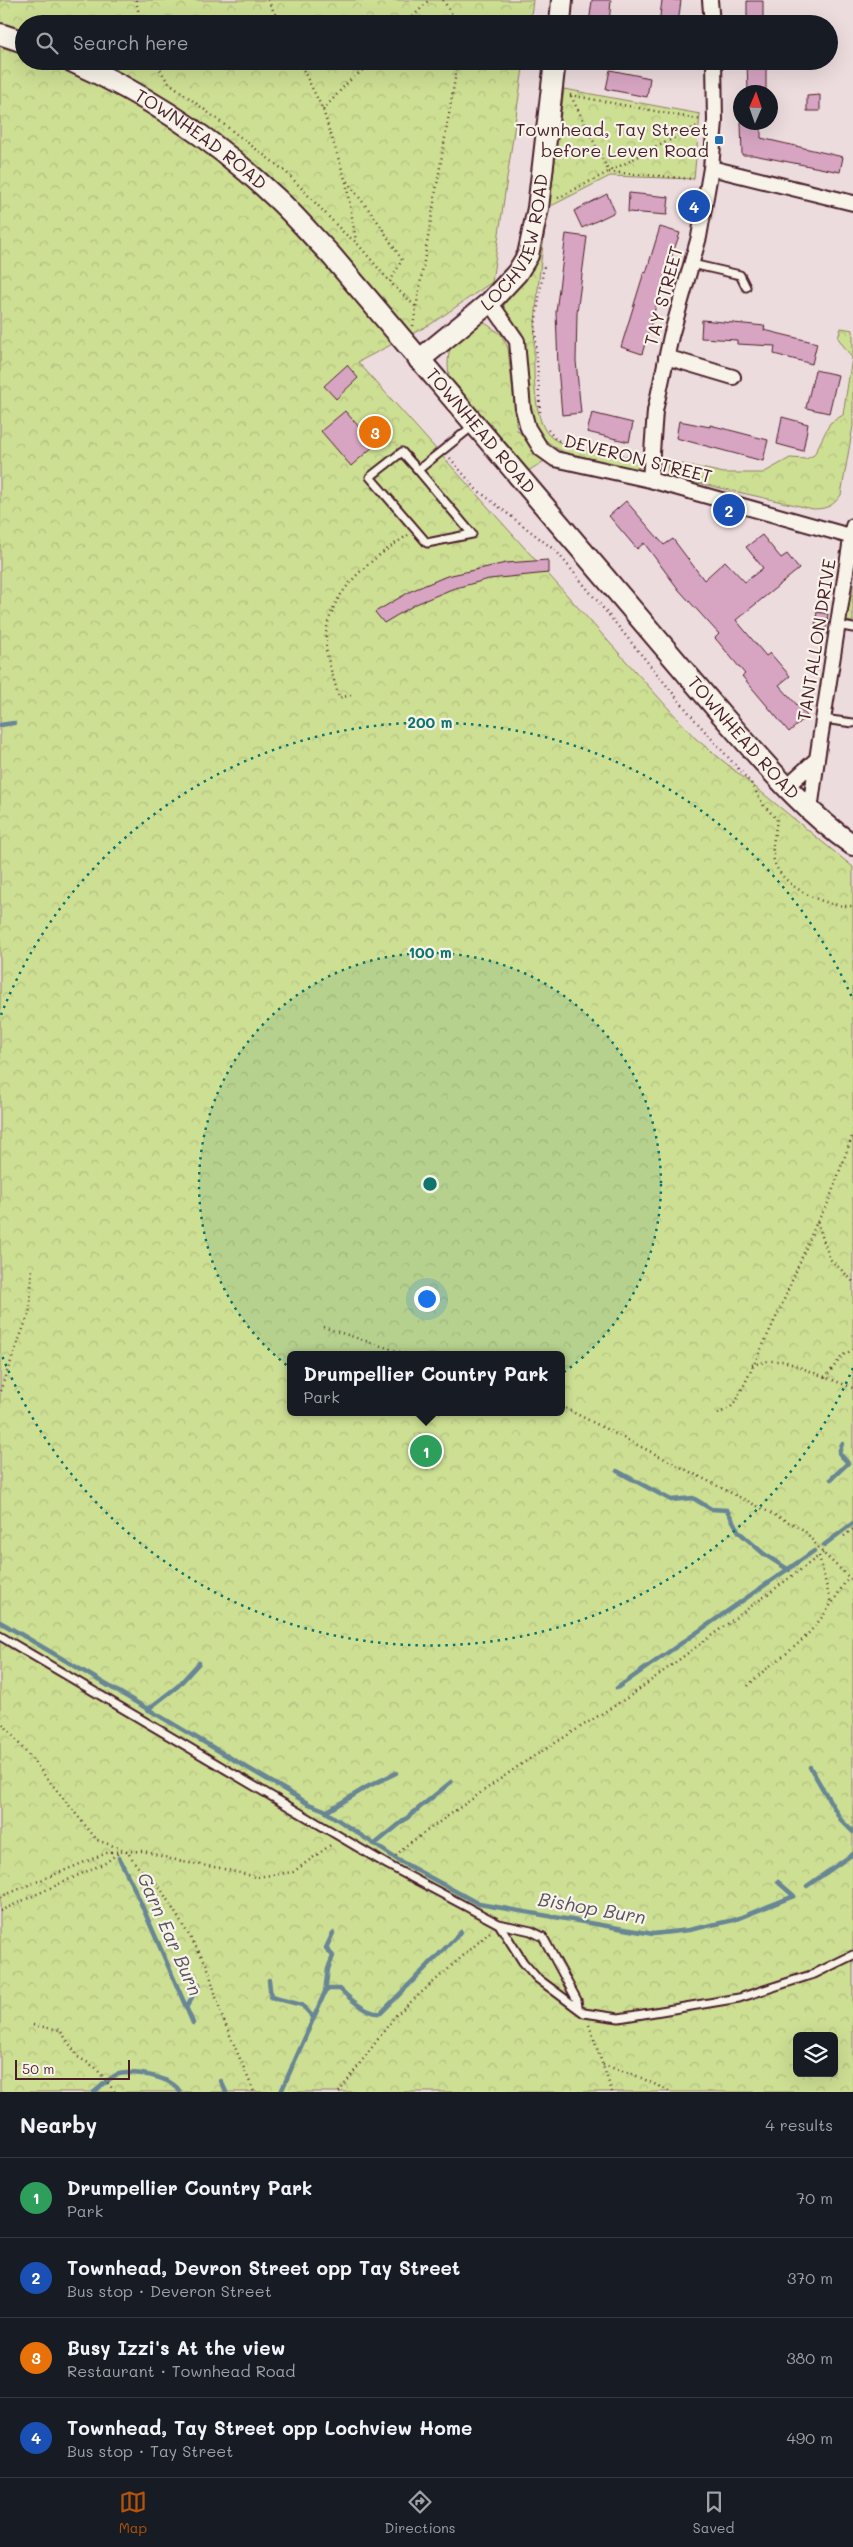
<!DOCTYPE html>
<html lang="en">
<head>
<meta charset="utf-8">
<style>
	:root { --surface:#171b24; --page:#20242c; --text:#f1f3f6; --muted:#9ea1a6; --line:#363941; --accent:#b45309 }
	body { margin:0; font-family:Mali,sans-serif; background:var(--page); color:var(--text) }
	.controls { position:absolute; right:15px; bottom:15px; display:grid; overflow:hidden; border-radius:8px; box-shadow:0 5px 20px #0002 }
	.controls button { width:45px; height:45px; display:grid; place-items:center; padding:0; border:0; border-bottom:1px solid var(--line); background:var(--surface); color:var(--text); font:25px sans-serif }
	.compass { position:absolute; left:733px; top:85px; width:45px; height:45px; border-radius:50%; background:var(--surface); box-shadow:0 5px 20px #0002; rotate:2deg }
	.scale { position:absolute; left:15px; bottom:12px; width:115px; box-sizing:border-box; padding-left:5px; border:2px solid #4a1f2b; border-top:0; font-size:14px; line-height:18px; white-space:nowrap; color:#4a1f2b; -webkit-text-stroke:4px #f7f3e8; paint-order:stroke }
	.you { position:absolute; left:426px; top:1298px; width:18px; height:18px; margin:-12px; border:4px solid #fff; border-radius:50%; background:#1a73e8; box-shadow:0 0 0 8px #1a73e833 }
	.badge { display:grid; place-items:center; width:32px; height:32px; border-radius:50%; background:var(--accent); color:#fff; font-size:16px; font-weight:700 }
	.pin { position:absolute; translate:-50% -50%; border:2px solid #fff; box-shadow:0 1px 5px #0006 }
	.popup { position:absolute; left:287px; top:1351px; width:278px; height:65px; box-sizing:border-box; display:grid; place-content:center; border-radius:8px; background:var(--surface); filter:drop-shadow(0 1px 4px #0005); font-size:16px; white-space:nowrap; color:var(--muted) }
	.popup b { font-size:19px; color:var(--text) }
	.popup::after { content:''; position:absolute; left:50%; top:100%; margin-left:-10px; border:10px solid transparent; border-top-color:var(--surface) }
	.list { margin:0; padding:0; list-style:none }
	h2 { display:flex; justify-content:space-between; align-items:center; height:65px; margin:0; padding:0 20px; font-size:21px }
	h2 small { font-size:16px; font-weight:400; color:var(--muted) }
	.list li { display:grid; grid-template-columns:32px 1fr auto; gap:15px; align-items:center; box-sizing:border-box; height:80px; padding:0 20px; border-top:1px solid var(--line) }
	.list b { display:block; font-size:19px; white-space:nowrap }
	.list p { margin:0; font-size:16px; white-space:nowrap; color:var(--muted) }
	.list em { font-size:16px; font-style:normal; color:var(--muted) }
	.icon { flex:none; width:28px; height:28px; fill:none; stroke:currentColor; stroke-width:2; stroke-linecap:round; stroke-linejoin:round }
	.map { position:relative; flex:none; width:853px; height:2092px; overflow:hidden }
	.search { position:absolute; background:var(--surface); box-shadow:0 5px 20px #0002; left:15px; right:15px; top:15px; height:55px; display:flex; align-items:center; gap:12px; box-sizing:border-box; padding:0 18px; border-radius:28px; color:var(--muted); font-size:19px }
	.sheet { height:385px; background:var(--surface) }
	nav { display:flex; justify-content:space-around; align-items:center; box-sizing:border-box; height:70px; border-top:1px solid var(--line); background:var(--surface); font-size:14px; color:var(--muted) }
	nav a { display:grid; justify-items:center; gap:2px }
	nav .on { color:var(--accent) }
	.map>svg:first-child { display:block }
	.park { fill:url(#park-crowns); stroke:#8c7f5f; fill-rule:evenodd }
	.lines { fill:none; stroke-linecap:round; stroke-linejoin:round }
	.stream { stroke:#688694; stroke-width:4.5 }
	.building { fill:#d7a5c2; stroke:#4a1f2b }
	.lane-casing { stroke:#4a1f2b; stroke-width:11 }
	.street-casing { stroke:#4a1f2b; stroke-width:18 }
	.secondary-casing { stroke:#4a1f2b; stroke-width:24 }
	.path { stroke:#4a1f2b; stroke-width:2.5; stroke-dasharray:1 4; stroke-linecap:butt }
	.lane { stroke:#f7f3e8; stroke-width:7 }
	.street { stroke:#f7f3e8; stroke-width:14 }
	.secondary { stroke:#f7f3e8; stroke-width:20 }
	.ring { fill:none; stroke:#0f766e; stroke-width:2.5; stroke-dasharray:2.5 5 }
	.poi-dot { fill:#1f6fb2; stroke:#f7f3e8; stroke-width:2 }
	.labels { text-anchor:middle; stroke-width:4.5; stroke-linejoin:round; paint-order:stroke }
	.poi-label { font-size:18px; fill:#4a1f2b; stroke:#f7f3e8; text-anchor:end }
	.street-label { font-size:18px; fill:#4a1f2b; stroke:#f7f3e8 }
	.water-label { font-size:19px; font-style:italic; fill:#595360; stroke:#f7f3e8 }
	.centre { fill:#0f766e; stroke:#f7f3e8; stroke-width:2.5 }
	.ring-label { font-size:15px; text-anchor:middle; font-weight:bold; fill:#0f766e; stroke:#f7f3e8; stroke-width:4.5; stroke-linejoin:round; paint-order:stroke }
</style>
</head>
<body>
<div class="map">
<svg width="853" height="2092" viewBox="0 0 853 2092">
	<defs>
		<pattern id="park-crowns" width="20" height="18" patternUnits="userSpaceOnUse" patternTransform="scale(1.25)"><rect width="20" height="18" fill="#cddf93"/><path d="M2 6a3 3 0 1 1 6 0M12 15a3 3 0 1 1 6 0" fill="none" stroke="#b2bf7f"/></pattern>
	</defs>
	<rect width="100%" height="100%" fill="#eddcdd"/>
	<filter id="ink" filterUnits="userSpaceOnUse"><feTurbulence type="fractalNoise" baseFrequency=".02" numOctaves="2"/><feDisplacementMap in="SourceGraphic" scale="10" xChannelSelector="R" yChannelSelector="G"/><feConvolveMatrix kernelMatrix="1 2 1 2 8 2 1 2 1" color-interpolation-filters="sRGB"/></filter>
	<g filter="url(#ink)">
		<!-- park -->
		<path class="park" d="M0,0H533L530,24H24V61H524L492,282L431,324L358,362L695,738L853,867V2092H0ZM291,1355H561V1412H291ZM797,2036H834V2073H797Z
			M564,89L700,114L694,179L610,176L549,207Z
			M547,213C542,255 518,411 551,437C567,450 604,453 625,457L631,454L639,456L641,466L633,470C598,463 552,459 533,424L503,308Z
			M479,319L501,334L508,348L517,430L546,460L528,471L449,377C445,342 454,341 479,319Z
			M841,328L853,330V426L841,495C833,506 827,509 813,509L667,476L668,461L724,473H763L790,458L806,459L814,455L830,423L843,415L852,358L838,338Z
			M853,565V622L845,621Z"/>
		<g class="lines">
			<!-- stream -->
			<path class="stream" d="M0,725L14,723
				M617,1471L671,1500L693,1498L711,1509L727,1510L739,1532L764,1554L789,1570
				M831,1479L848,1463L839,1453L842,1444
				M824,1545L853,1523
				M0,1622L309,1804L327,1811
				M617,1688L814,1551
				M147,1710L178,1686L199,1663
				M810,1767L841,1820L853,1832
				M396,1773L367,1787L326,1812L398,1860L479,1904L653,1934L689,1930L734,1920L794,1896L778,1882
				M375,1844L451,1782
				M119,1858L136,1892L193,2023
				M807,1886L853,1854
				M269,1980L271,1997L302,2005L313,2017
				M325,1992L328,1969L333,1956L326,1948L333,1933
				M186,2008L199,1985
				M221,2081L226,2092
				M94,2092C101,2087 108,2079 116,2075C130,2069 173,2077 180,2092
				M281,2092L325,1992L329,1989H340C349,1998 367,2015 381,2013L461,1932"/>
		</g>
		<!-- building -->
		<path class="building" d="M592,0H611L609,24H589Z
			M662,0H681L678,24H659Z
			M747,1H763V24H747Z
			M747,61H766V92H748Z
			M610,70L650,78L647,97L606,89Z
			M820,95V111H807V96Z
			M741,122H761V138L843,157L840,172L753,155H742Z
			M629,193L669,197L667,215L628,212Z
			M607,194L615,212L582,228L574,211Z
			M660,227L680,233L664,278L642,354L621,347L644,272L646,273Z
			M566,234L587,237L577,313L576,361L581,413L562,415L558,367L556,312Z
			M702,320L765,326L764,330L817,343L812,364L774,354L775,346L737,344V340L701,338Z
			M347,365L358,378L336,399L324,386Z
			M815,370L838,375L829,413L806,408Z
			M345,411L375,445L351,466L321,431Z
			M592,413L633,423L629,442L587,432Z
			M782,417L808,424L803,451L777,444Z
			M679,421L710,427V425L768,440L763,461L676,438Z
			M626,501L664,545L673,539L704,580L725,561L745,582L763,568L746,547L762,535L781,558L787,554L799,569L736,620L766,656L770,653L790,676L779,685L807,716L789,732L742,676L745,674L715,638L719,634L679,590L644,543L637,549L609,516Z
			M548,560V573L489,579L452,589L416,604L384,623L375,612L411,591L447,576L506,563Z
			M817,612L828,614L826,628L815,626Z"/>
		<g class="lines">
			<defs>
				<path id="lane" d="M692,264L740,275L746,287
					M418,470L402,452L370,477L427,543L472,534L418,470L474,425
					M837,625L853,628
					M823,719L853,723
					M0,1636L388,1865L499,1924L523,1962L537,1978L584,2013L619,2018L739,1998L814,1974L853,1955
					M499,1924L531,1931L543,1937L577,2000L578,2007"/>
				<path id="street" d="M710,0L712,24
					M711,168L853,203
					M490,302L517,341L523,409L528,428L541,449L555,459L650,480L853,537
					M666,357L733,377
					M650,480L655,411L671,336L699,237L711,168L715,121L714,61
					M786,787L817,759L853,526
					M810,810L817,759"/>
				<g id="secondary">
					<path d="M560,24L562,0"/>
					<path d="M0,34L24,42"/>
					<path id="s1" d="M71,61C145,94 215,140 274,196C294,214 311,235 330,254L721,714C762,760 802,810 853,845"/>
					<path id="s2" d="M419,360L490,302L517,273L528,255L538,208L555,61"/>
				</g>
			</defs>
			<!-- lane casing -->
			<use href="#lane" class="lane-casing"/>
			<!-- street casing -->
			<use href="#street" class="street-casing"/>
			<!-- secondary casing -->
			<use href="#secondary" class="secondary-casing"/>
			<!-- path -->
			<path class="path" d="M136,0L141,24
				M268,0L280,24
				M443,0L458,24
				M406,24L429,0
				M155,61L167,81L286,172L345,234L356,242L390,282
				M299,61L323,110L345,179L376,219L402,260L390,282L417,308
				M570,95L702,120
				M571,96L609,172L694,179
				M323,110L348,82L374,61
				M346,182L356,241
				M558,198L699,125
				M413,326L458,61
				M540,412L535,327L544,264
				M548,430L556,440L638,459
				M450,458L476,489L557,552L695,720L751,783L764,806L777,819C776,830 772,843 773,855C775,885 826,908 853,906
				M351,695L339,698C335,681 323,651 326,634C331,589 373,558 408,535
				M817,1222L830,1259L852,1280L853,1284
				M323,1327L409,1355
				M752,1365L769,1361H784L853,1388
				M825,1378L843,1355L853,1350
				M0,1391L30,1310L32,1267
				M561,1406L804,1530L823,1553L853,1581
				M718,1414L731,1407L738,1398L780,1309L816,1224L828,1203L853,1134
				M844,1536L853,1529
				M823,1553L819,1556L831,1604
				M748,1686C765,1667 788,1655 806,1636C823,1618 836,1598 848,1577
				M0,1720L97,1840L127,1851L137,1866L159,1886L207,1965L221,2014L254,2092
				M396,1856L404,1847L520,1765L630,1696L819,1556
				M0,1897L109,1852L143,1851L183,1862L220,1868L256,1877L293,1872L332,1844
				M0,1911L105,1863L120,1852
				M33,2025L60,2030L78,2057L95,2067L115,2092
				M589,2025L612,2092
				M603,2065L635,2075L671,2092
				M339,2092L395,2016L490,1932"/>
			<!-- lane -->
			<use href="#lane" class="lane"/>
			<!-- street -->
			<use href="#street" class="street"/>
			<!-- secondary -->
			<use href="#secondary" class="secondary"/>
		</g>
	</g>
	<!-- distance rings -->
	<circle cx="430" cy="1184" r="231" fill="#0f766e" fill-opacity=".12"/>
	<g class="ring">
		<circle cx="430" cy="1184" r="231"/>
		<path d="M853 1368A461 461 0 0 1 1 1353M1 1015A461 461 0 0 1 853 1000"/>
	</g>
	<!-- markers -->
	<rect class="poi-dot" x="714" y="135" width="10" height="10" rx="2.5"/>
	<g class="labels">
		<!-- poi labels -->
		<g class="poi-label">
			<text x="709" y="136">Townhead, Tay Street<tspan x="709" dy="21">before Leven Road</tspan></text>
		</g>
		<!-- street labels -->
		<g class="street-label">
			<text dy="6" stroke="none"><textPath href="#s1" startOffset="152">TOWNHEAD ROAD</textPath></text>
			<text dy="6" stroke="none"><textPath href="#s2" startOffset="159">LOCHVIEW ROAD</textPath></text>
			<text transform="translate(664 296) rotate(-75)" y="6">TAY STREET</text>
			<text dy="6" stroke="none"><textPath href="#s1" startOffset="558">TOWNHEAD ROAD</textPath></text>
			<text transform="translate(638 459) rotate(14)" y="6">DEVERON STREET</text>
			<text transform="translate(817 640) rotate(-81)" y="6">TANTALLON DRIVE</text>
			<text dy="6" stroke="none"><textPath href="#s1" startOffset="962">TOWNHEAD ROAD</textPath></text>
		</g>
		<!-- water labels -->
		<g class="water-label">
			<text transform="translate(592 1908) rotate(10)" y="7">Bishop Burn</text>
			<text transform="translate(170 1934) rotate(66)" y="7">Garn Ear Burn</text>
		</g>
	</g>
	<circle cx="430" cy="1184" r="8" class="centre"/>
	<g class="ring-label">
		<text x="430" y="728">200 m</text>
		<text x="430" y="958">100 m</text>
	</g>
</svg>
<div class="controls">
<button><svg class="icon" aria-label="layers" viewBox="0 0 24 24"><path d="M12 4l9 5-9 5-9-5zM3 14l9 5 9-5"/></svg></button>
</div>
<svg class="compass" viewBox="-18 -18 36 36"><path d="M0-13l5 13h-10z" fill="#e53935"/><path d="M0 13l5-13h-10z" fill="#9ea1a6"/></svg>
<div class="scale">50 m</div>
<div class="you"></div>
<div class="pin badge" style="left:426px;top:1451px;background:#2e9e5b">1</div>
<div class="popup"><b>Drumpellier Country Park</b>Park</div>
<div class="pin badge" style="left:729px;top:510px;background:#1a4fb4">2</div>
<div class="pin badge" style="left:375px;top:432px;background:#e8710a">3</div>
<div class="pin badge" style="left:694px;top:206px;background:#1a4fb4">4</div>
<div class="search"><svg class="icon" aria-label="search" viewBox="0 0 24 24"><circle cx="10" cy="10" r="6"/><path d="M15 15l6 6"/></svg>Search here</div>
</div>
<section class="sheet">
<h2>Nearby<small>4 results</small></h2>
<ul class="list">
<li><span class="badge" style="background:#2e9e5b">1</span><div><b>Drumpellier Country Park</b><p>Park</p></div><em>70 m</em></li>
<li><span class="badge" style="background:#1a4fb4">2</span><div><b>Townhead, Devron Street opp Tay Street</b><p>Bus stop · Deveron Street</p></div><em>370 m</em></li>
<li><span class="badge" style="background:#e8710a">3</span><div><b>Busy Izzi's At the view</b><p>Restaurant · Townhead Road</p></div><em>380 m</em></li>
<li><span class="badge" style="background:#1a4fb4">4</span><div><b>Townhead, Tay Street opp Lochview Home</b><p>Bus stop · Tay Street</p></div><em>490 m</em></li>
</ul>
</section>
<nav>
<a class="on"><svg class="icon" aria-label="map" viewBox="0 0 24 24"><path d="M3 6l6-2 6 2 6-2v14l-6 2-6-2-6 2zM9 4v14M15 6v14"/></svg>Map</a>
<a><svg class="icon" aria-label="directions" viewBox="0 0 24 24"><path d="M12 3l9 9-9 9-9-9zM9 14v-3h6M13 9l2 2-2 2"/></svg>Directions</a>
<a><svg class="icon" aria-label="saved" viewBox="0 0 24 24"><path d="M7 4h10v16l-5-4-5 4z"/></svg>Saved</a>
</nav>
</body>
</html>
